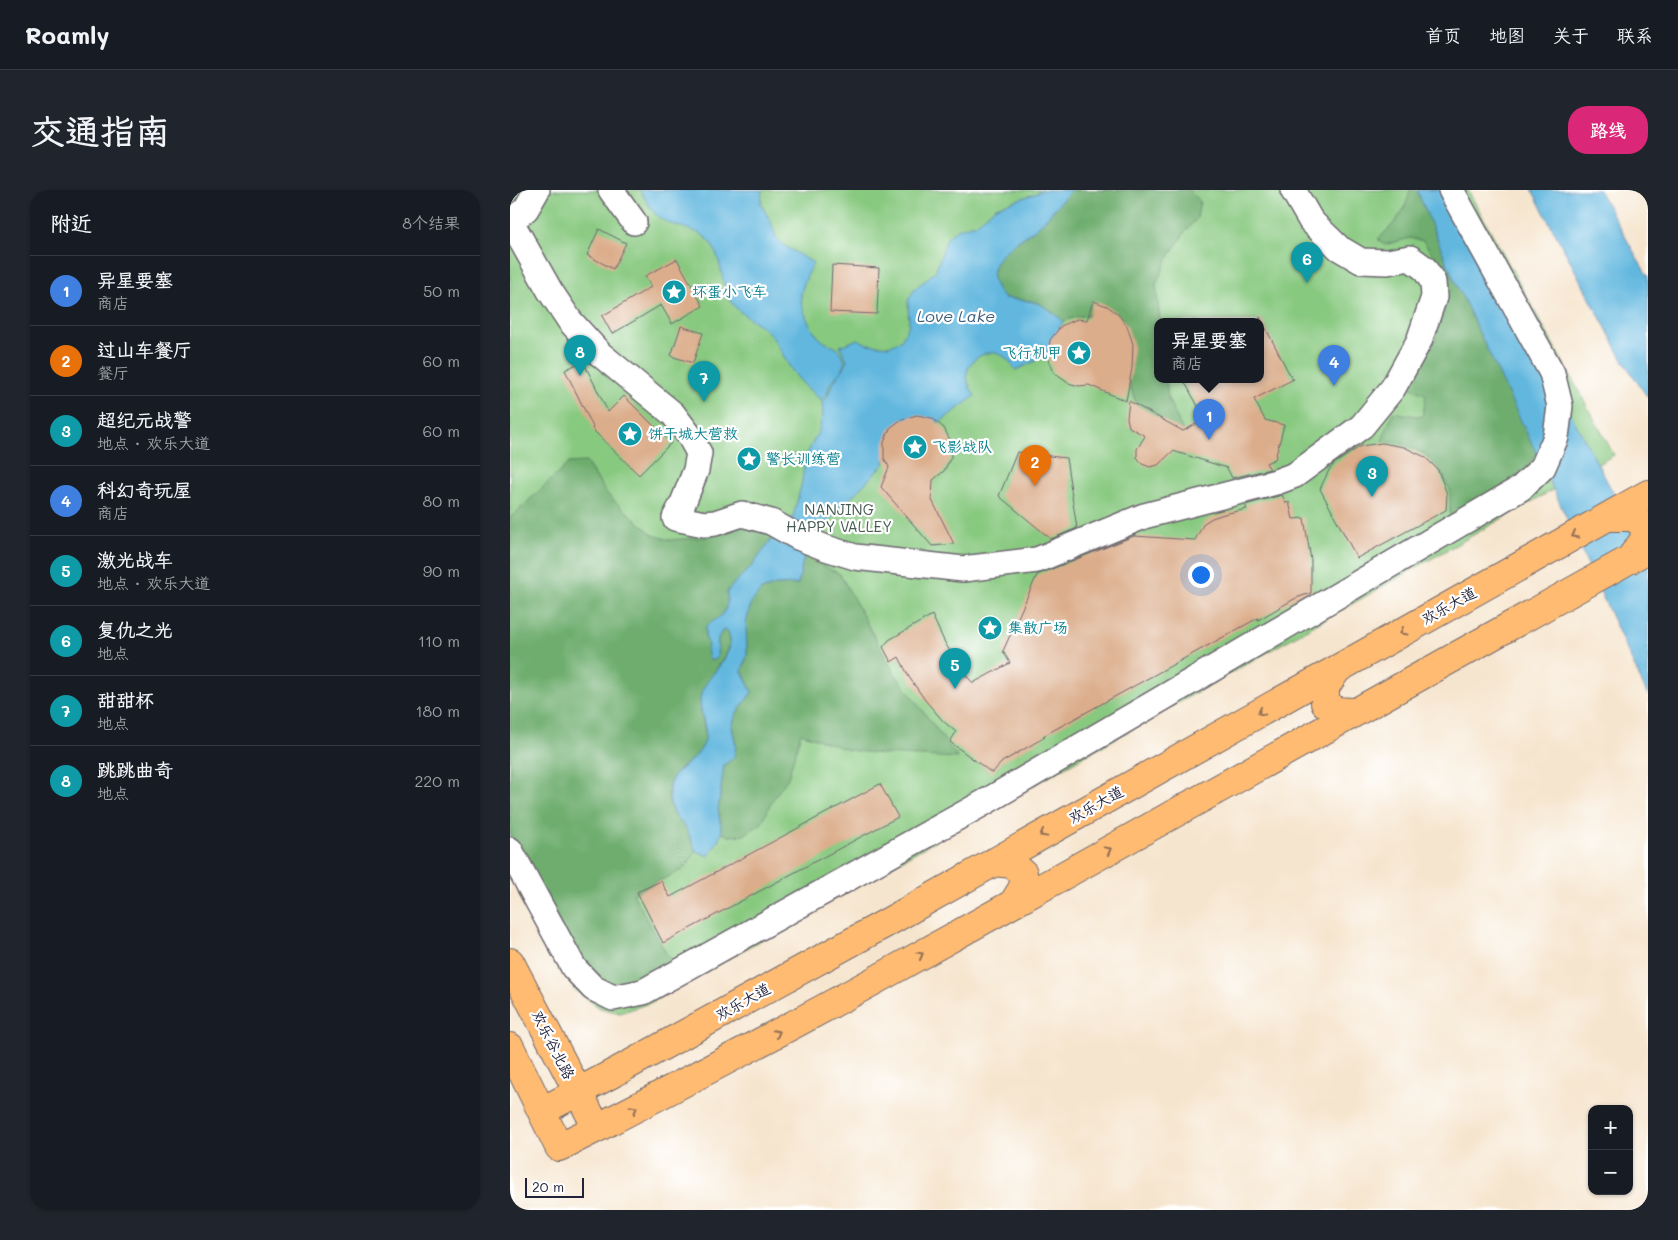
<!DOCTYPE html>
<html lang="zh">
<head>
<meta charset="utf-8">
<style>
	:root { --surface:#171b24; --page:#20242c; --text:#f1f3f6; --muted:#9ea1a6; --line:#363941; --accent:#db2777 }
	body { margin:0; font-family:Mali,"LXGW WenKai TC",sans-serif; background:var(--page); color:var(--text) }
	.controls { position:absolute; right:15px; bottom:15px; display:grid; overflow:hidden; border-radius:10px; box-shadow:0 1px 4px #0004 }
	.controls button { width:45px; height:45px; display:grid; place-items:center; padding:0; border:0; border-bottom:1px solid var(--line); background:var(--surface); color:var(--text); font:25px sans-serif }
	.scale { position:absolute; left:15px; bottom:12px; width:59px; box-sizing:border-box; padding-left:5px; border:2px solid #22223b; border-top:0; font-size:14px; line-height:18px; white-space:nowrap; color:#22223b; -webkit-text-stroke:4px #fff; paint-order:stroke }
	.you { position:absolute; left:690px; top:384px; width:18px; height:18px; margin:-12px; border:4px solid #fff; border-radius:50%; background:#1a73e8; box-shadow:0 0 0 8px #1a73e833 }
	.badge { display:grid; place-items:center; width:32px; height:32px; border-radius:50%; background:var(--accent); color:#fff; font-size:16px; font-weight:700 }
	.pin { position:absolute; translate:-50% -41px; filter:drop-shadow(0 1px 2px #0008) }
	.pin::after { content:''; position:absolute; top:26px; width:18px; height:15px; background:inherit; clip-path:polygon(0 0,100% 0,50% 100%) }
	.popup { position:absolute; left:644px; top:128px; width:110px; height:65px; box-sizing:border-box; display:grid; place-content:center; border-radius:10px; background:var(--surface); filter:drop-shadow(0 1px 4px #0005); font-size:16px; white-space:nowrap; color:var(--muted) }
	.popup b { font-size:19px; color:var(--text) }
	.popup::after { content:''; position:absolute; left:50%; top:100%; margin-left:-10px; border:10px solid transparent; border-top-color:var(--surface) }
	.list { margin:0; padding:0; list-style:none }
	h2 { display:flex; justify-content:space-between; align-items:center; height:65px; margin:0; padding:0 20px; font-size:21px }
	h2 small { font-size:16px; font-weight:400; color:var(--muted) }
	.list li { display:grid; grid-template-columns:32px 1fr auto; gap:15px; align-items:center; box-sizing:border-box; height:70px; padding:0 20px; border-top:1px solid var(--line) }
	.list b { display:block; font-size:19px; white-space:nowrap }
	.list p { margin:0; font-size:16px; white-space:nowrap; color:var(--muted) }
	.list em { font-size:16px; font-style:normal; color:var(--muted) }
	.map { position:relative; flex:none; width:1138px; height:1020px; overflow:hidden; border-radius:20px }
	header { display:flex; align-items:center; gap:30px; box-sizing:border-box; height:70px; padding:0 25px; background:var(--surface); border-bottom:1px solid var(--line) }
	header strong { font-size:24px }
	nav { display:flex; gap:28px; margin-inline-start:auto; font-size:18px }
	.intro { display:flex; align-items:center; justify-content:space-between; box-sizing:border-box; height:120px; padding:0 30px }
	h1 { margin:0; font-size:35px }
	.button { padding:12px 22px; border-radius:20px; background:var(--accent); color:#fff; font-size:18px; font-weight:700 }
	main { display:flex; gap:30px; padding:0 30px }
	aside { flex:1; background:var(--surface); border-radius:20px; box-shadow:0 1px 4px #0004 }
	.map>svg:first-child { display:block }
	.green { fill:#88c980; stroke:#55765e; fill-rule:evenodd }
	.forest { fill:#6ead6e; stroke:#486854 }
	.water { fill:#62b7df; stroke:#426c8d }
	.building { fill:#dbad8b }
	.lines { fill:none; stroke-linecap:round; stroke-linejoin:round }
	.minor-casing { stroke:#6c666e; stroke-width:28 }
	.major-casing { stroke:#6c666e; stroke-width:30 }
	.minor { stroke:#fff; stroke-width:25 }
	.major { stroke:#ffbb71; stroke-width:28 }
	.oneway { stroke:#906e56 }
	.labels { text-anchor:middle; stroke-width:4.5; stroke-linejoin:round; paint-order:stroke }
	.culture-label { font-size:15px; fill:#0d838f; stroke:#fff; text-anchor:start }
	.park-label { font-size:15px; fill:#465c53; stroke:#fff }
	.street-label { font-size:15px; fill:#22223b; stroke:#fff }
	.water-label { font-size:16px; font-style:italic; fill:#3c5e7d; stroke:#fff }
</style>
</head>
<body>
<header>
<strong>Roamly</strong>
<nav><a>首页</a><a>地图</a><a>关于</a><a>联系</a></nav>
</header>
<div class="intro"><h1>交通指南</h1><a class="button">路线</a></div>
<main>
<aside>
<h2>附近<small>8个结果</small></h2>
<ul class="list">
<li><span class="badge" style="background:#3f7fe0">1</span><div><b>异星要塞</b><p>商店</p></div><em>50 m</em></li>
<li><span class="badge" style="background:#e8710a">2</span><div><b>过山车餐厅</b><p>餐厅</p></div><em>60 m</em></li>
<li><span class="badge" style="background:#0f9aa8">3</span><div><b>超纪元战警</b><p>地点 · 欢乐大道</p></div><em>60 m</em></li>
<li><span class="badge" style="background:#3f7fe0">4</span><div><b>科幻奇玩屋</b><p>商店</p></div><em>80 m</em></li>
<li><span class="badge" style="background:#0f9aa8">5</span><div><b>激光战车</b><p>地点 · 欢乐大道</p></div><em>90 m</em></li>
<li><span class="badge" style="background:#0f9aa8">6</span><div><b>复仇之光</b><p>地点</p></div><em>110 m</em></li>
<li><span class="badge" style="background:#0f9aa8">7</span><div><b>甜甜杯</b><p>地点</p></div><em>180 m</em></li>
<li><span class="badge" style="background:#0f9aa8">8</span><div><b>跳跳曲奇</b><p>地点</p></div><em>220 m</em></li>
</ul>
</aside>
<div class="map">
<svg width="1138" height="1020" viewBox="0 0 1138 1020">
	<rect width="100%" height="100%" fill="#fff"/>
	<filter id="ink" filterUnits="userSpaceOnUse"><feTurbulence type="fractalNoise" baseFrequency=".02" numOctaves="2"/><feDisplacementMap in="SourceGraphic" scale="10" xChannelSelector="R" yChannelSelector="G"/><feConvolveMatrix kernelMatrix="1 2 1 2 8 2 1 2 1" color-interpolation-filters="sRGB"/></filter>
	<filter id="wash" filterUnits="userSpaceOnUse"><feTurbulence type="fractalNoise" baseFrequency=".0096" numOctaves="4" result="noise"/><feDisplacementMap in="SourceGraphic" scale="20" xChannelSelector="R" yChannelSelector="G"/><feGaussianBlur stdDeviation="1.12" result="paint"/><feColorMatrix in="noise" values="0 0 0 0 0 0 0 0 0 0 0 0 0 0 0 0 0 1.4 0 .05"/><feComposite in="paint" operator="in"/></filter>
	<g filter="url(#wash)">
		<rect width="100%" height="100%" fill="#f6e5ce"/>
		<!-- green -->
		<path class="green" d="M0,0H958L1104,265L140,813L110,823L90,818L65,800L43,767L0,685ZM648,131H750V189H648Z"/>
		<!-- forest -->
		<path class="forest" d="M562,0H679L690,11L687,28L675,42L658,68L646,94L650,131H648V189H656L658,209L674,243L627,217L619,192L585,114L578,125L566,127L553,131C529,110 525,111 494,108C461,72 507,55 530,35C541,24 550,11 562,0Z
			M900,0H929L1027,262L1012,285L940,330V300L929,279L914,264L893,254L872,251L883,222L912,227L916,205L899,197L925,149L938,106L937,83L913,51L900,48L874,55L868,49C884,34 896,22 900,0Z
			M76,272L98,305L143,345L160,350L197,347L219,338L237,335L264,346L242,376L226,391L217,402L218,415L214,425L202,432L195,445L198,454L199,468L201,471L207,468L208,448L212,441L217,440C229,460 202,478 198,495C195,503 190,513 191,521C192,535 201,548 190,561C180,572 159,584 158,599C158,609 160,621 167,628C169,631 173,633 175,636C179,644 183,653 186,661L174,679L123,704L164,777L129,795L102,797L84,787L68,766L0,644V328L59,273Z
			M294,366L330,384L383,481L448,568L372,564L338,560L291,543L278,588L263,609L252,633L234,645L219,646L212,643L208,620L214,575L226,555L222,537L226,524L242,502L232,481L237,465L236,434L241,413L251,400L266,395L288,394Z"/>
		<!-- water -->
		<path class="water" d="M130,0H252L251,14L261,32L266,47L275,56L303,73C299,83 292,95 291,106C291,120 302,143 313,151C327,160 326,153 335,171L332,180L320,194L317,204L311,210C302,202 291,193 284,183C274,170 269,153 257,141C247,131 230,125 222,113C208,92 215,66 195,47C186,39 164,37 153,30C143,25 136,10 130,0Z
			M531,0H562C550,11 541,24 530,35C507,55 461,72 494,108C525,112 528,109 553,131L536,166L506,180C502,175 498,169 493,166C477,156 455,171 457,188C458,195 462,201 465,206L430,232L404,228L380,247L374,274L308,341L294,366L288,394L266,395L251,400L241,413L236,434L237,465L232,481L242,502L226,524L222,537L226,556L224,567L214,575L208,620L212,643L199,666L186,661C183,653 179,644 175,637C172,632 167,630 165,625C160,618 159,609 159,600C158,582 183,573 191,559C203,541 186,522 191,504C196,485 231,463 217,440L212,441L208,448L207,468L201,471L199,468L197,460L198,454L195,445L196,436C213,424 218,425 217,402L226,391L242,376L264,346L283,327L292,292L295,268L309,240L313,224L312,212C320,205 318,204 322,195C327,185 334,182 337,170L330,156L348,149L357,154L379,156L391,150L399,135L398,111L405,98L415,91L426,80L437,48L447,39L466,34L486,17L527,3Z
			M907,0H945L998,108L1138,367V506L1046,305L942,85Z
			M1022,0H1089L1138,87V208L1114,172Z"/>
		<g id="blocks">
			<!-- building -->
			<path class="building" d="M89,39L116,53L103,79L77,65Z
				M167,69L193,116L162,134L151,115L102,144L92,126L141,97L135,86Z
				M322,75L369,78L367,124L320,122Z
				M583,111L597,116L608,124L617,136L623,154L622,178L616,211L579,195L569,196L558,193L544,183L538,167L540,150L551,136L567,129L577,130Z
				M750,127L782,189H784L744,209L755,230L774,235L765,269L756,273L760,279L722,288L717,278L663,261L648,275L640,277L632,274L627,267V259L635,246L619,237L617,228L619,211L673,241L695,229L673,189H750Z
				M171,136L193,143L183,173L161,166Z
				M73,171L98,222L114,206L161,253L129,285L82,239L83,237L55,180Z
				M407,225L422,228L434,238L441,252V267L434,281L423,290L422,310L444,354L422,356L371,297L379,277L374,268V252L380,238L392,229Z
				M872,253L894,257L915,267L928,280L937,304L936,320L847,368L810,299L819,280L824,274L851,256Z
				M507,262L556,268L567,338L541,349L489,306Z
				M772,305L776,313L779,312L783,329L794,328L801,370V403L786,408L748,430V428L533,546L535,547L492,572L482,583L440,552L446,542L433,531L415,510L399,487L389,467L381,472L373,457L379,450L422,425L434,451L451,480L463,493L500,473L493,461L527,385L624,346L685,350L694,333L702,328L714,324L737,319L735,315Z
				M370,594L388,627L153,753L127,702L151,691L160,707Z"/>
		</g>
	</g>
	<g filter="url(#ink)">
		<use href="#blocks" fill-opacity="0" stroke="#6c666e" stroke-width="1"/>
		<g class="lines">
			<defs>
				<path id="minor" d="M101,0L124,32
					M0,32L16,19L27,0
					M1,32L40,101L60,131L90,164L163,224L179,245L189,263L186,280L173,313L165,328L194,334L205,333L232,324L261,332L288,347L316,358L345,367L453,379L527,370L634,326L766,292L785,285L852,236L883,198L909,151L924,107L923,92L914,78L900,68L877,72L851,71L829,58L801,31L783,0
					M0,660L64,778L83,798L103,808L133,802L477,611L1011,298L1033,277L1046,247L1050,216L1042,183L941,0"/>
				<path id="major" d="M1099,327H1123L1134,335L1135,349L1119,370
					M826,481L815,497V513L826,521L843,522
					M484,672L502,674L513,683L514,696L504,712
					M0,772L87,938
					M0,857L49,957L87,938C185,887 283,836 380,782C633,642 884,499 1138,359
					M32,921L111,879L378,732L1138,304"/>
			</defs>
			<!-- minor casing -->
			<use href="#minor" class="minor-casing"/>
			<!-- major casing -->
			<use href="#major" class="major-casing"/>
			<!-- minor -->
			<use href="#minor" class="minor"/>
			<!-- major -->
			<use href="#major" class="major"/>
		</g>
		<!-- one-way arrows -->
		<defs><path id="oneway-chevron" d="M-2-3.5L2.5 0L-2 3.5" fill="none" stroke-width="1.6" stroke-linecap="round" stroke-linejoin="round" transform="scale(1.25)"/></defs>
		<g class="oneway">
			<use href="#oneway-chevron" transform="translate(1065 345) rotate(151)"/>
			<use href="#oneway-chevron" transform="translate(893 442) rotate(150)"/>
			<use href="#oneway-chevron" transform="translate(751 522) rotate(151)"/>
			<use href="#oneway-chevron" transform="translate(533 644) rotate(151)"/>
			<use href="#oneway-chevron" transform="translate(598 660) rotate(-29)"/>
			<use href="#oneway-chevron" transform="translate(410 765) rotate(-29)"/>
			<use href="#oneway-chevron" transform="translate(267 843) rotate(-28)"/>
			<use href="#oneway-chevron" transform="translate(124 919) rotate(-28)"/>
		</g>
	</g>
	<!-- icons -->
	<defs>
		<symbol id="sight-disc" viewBox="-11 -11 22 22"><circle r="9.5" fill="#0f9aa8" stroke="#fff"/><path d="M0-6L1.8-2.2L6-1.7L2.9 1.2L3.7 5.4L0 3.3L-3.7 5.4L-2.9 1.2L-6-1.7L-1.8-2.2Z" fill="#fff"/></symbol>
	</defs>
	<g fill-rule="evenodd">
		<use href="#sight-disc" x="150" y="88" width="28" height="28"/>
		<use href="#sight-disc" x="555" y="149" width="28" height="28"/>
		<use href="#sight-disc" x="106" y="230" width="28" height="28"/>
		<use href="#sight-disc" x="391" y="243" width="28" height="28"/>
		<use href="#sight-disc" x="225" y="255" width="28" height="28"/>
		<use href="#sight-disc" x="466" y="424" width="28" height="28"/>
	</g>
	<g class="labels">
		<!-- culture labels -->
		<g class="culture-label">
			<text x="182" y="107">坏蛋小飞车</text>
			<text x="552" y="168" text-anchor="end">飞行机甲</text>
			<text x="138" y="249">饼干城大营救</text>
			<text x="422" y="262">飞影战队</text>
			<text x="256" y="274">警长训练营</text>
			<text x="498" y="443">集散广场</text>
		</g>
		<!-- park labels -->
		<g class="park-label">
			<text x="329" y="325">NANJING<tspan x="329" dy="17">HAPPY VALLEY</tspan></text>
		</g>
		<!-- street labels -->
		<g class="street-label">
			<text transform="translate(939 416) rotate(-29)" y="5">欢乐大道</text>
			<text transform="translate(586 615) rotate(-29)" y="5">欢乐大道</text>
			<text transform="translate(233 812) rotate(-29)" y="5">欢乐大道</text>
			<text transform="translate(43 855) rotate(63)" y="5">欢乐谷北路</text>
		</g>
		<!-- water labels -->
		<g class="water-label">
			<text x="446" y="132">Love Lake</text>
		</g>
	</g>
</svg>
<div class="controls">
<button>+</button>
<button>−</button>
</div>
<div class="scale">20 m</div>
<div class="you"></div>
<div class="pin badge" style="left:699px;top:250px;background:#3f7fe0">1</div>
<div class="popup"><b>异星要塞</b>商店</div>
<div class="pin badge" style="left:525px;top:296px;background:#e8710a">2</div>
<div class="pin badge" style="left:862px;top:307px;background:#0f9aa8">3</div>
<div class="pin badge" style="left:824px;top:196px;background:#3f7fe0">4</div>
<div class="pin badge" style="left:445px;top:499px;background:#0f9aa8">5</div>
<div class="pin badge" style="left:797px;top:93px;background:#0f9aa8">6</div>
<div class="pin badge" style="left:194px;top:212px;background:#0f9aa8">7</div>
<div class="pin badge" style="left:70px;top:186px;background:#0f9aa8">8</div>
</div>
</main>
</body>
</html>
